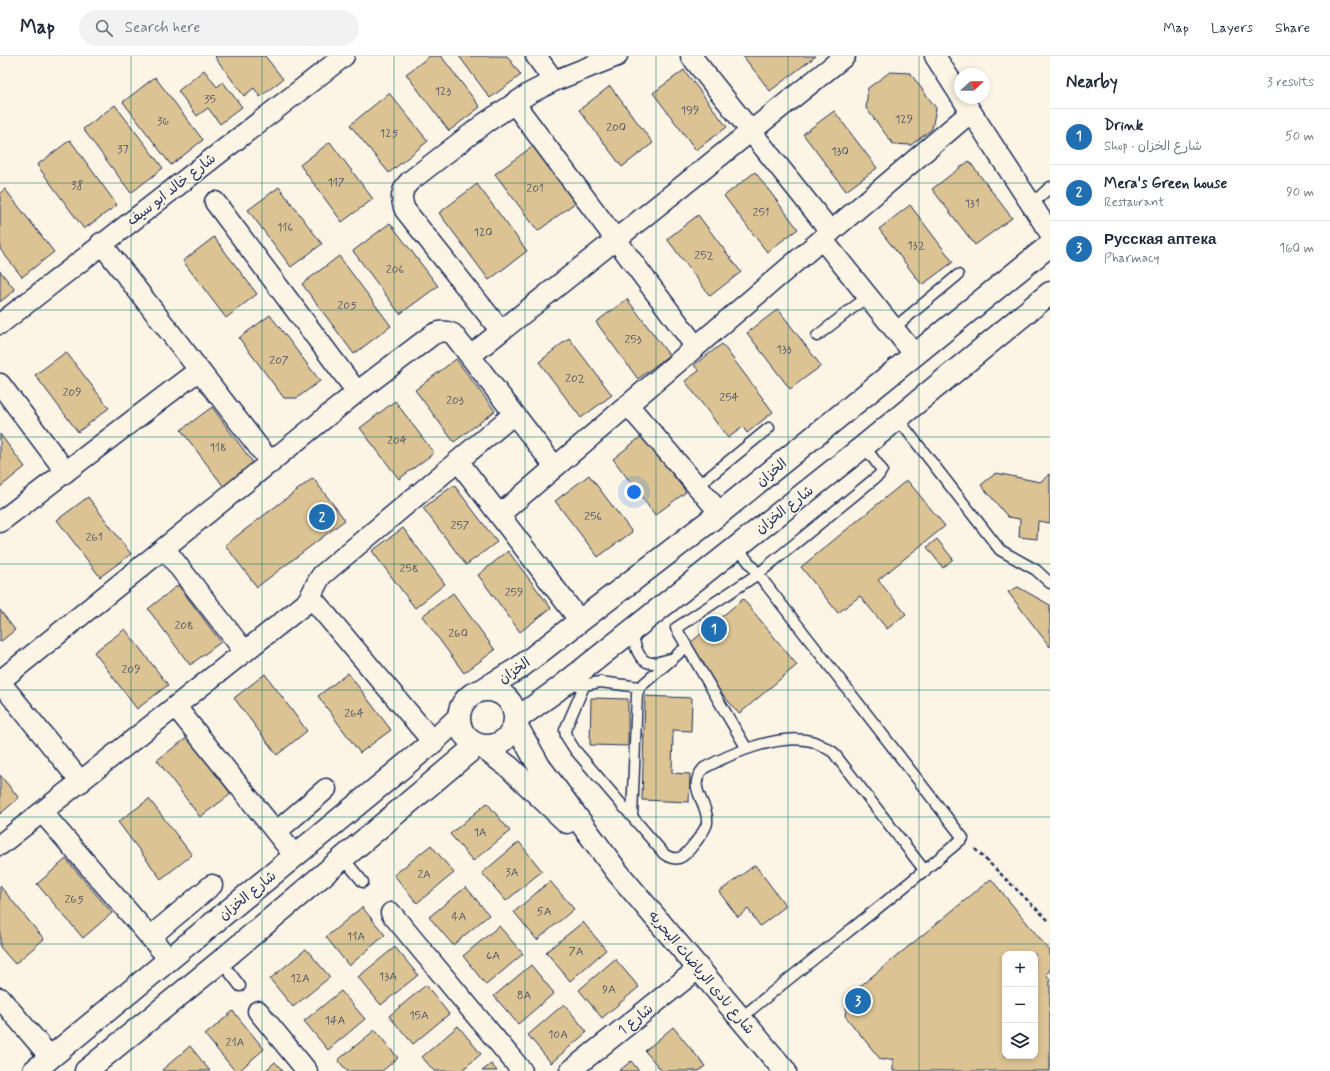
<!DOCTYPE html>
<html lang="en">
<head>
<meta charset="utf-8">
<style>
	:root { --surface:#fff; --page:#f2f2f3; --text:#1f2937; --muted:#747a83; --line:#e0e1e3; --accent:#1f6fb2 }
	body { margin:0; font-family:Mynerve,"Playpen Sans Arabic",sans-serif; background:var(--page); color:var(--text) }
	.controls { position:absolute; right:12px; bottom:12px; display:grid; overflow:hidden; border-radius:8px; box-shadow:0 2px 6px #0003 }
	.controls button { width:36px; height:36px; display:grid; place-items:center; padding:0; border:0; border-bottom:1px solid var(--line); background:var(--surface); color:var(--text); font:20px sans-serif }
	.compass { position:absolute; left:954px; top:12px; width:36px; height:36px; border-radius:50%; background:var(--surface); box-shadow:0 2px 6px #0003; rotate:68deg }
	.you { position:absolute; left:634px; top:436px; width:14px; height:14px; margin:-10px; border:3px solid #fff; border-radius:50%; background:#1a73e8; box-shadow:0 0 0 6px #1a73e833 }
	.badge { display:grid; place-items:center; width:26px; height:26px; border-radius:50%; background:var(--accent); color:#fff; font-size:13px; font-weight:700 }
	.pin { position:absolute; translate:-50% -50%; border:2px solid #fff; box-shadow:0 1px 4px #0006 }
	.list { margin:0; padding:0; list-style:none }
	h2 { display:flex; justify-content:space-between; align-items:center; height:52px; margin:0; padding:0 16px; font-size:17px }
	h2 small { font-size:13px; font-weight:400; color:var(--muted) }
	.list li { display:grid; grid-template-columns:26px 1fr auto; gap:12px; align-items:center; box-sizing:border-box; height:56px; padding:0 16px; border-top:1px solid var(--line) }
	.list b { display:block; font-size:15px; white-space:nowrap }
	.list p { margin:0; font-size:13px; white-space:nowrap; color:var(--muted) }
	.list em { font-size:13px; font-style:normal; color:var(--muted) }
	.icon { flex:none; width:22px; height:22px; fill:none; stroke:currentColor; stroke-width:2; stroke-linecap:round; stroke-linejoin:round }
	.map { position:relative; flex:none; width:1050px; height:1015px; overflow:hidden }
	header { display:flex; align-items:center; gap:24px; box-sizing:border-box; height:56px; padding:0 20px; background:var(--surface); border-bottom:1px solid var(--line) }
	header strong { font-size:19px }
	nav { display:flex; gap:22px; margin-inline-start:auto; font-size:14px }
	.search { width:280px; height:36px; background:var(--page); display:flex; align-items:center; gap:10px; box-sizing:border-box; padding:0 14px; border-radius:22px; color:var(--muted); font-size:15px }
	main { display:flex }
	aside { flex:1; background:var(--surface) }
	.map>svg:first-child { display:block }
	.building { fill:#dcc393; stroke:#1b2f5e; fill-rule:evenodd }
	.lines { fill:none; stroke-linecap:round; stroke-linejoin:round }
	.service-casing { stroke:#1b2f5e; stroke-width:13 }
	.minor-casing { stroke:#1b2f5e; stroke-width:23 }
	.secondary-casing { stroke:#1b2f5e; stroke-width:25 }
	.path { stroke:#1b2f5e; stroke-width:2.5; stroke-dasharray:4 3; stroke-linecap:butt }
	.service { stroke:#fcf5e5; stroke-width:10 }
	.minor { stroke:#fcf5e5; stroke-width:20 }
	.secondary { stroke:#fcf5e5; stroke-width:22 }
	.grid { fill:none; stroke:#0f766e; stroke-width:1; stroke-opacity:0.55 }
	.labels { text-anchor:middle; stroke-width:3; stroke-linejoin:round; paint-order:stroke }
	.number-label { font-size:12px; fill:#4b546b }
	.street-label { font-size:14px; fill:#1b2f5e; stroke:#fcf5e5 }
</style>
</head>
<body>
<header>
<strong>Map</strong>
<div class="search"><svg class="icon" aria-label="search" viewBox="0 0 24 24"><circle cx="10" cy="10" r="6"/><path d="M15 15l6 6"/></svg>Search here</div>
<nav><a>Map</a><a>Layers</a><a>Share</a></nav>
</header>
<main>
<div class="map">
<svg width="1050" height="1015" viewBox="0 0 1050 1015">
	<rect width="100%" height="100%" fill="#fcf5e5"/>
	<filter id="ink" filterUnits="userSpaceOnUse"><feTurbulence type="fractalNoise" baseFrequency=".025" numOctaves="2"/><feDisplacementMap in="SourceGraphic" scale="8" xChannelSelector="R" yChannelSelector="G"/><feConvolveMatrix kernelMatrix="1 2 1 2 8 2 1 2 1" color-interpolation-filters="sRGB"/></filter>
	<g filter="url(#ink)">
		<!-- building -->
		<path class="building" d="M216,0H265L283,23L260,41L254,32L244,40L215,1Z
			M430,0H441L480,51L449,75L406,18Z
			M459,0H507L521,19L490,42Z
			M743,0H816L770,35Z
			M204,14L217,31L223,26L242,51L220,68L208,52L197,60L178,35Z
			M684,14L727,71L696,94L653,37Z
			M890,16L910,17L936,52L932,73L911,89L893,88L866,52L868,32Z
			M155,21L203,84L171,109L123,46Z
			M610,30L653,87L622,111L579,54Z
			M389,37L428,85L389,117L350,69Z
			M115,49L163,112L131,137L83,73Z
			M834,55L877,112L846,135L803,78Z
			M70,84L117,149L84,173L37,109Z
			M330,86L373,143L342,166L300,109Z
			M533,90L576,146L538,175L495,118Z
			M969,105L1012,162L975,189L932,133Z
			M755,116L798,173L767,196L724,140Z
			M477,128L527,195L489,224L439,157Z
			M279,131L322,188L291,211L248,154Z
			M5,133L54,196L22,221L0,193V137Z
			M910,149L953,206L922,229L879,173Z
			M698,159L741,216L710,240L667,183Z
			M390,167L438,230L400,258L353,195Z
			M214,181L257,238L226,262L183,205Z
			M339,200L391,270L354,298L302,228Z
			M0,215L15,234L0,246Z
			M627,243L669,299L638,323L596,266Z
			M778,253L821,310L790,333L747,277Z
			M270,259L320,325L297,342H284L239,282Z
			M569,282L612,339L581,362L539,306Z
			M722,288L773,356L747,377L743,371L728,382L685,325L699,315L694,309Z
			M66,296L109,352L78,376L35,319Z
			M456,303L495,355L454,386L415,334Z
			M395,345L434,397L399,423L360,372Z
			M212,351L254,408L224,431L181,374Z
			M0,378L25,411L0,431Z
			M643,379L686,436L655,459L613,403Z
			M996,417L1040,426L1050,418V467L1038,465L1037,483L1019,481L1020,463L1008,461L981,429Z
			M589,419L632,476L598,501L555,445Z
			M313,422L345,464L257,531L225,489Z
			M907,424L945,470L878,524L906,558L887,573L860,540L838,557L801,511Z
			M454,429L497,486L466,509L423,452Z
			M88,441L131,498L100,521L57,464Z
			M403,472L445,528L415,552L372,495Z
			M937,483L953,503L943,512L927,491Z
			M508,495L551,552L520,576L478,519Z
			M178,529L221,586L190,609L148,553Z
			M1018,531L1050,549V591L1008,536Z
			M453,537L495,594L464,617L422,560Z
			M743,543L797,609L739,658L684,592Z
			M0,554L15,574L0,586Z
			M125,573L168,629L137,653L94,596Z
			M348,617L391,674L360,697L318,640Z
			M265,618L307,675L277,699L234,642Z
			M645,640L692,642L691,675L673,674L672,717L690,718L689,746L642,744Z
			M591,642L628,643V690L590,689Z
			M188,681L231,738L200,761L157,704Z
			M0,719L19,742L0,758Z
			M149,743L192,799L161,823L118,766Z
			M487,747L510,775L473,805L450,778Z
			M519,786L542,815L506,845L482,817Z
			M431,789L454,817L417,847L394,819Z
			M66,803L112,857L83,882L37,828Z
			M755,809L786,850L760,870L748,853L738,861L719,836Z
			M991,823L1050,895V915L1046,918L1050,923V1015H893V1003L881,1004L845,960L848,940ZM1005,898H1035V1000H1005Z
			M550,825L574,853L537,884L514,856Z
			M0,830L44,883L15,908L0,891Z
			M466,831L489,859L453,889L429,861Z
			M362,851L385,879L349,910L326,881Z
			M583,866L606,894L570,925L546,896Z
			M499,870L523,898L486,929L463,900Z
			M395,891L418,919L381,949L358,921Z
			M306,893L330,921L293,951L270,923Z
			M615,903L639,931L602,962L579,934Z
			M531,909L554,937L518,968L494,940Z
			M426,929L449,958L413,988L389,960Z
			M341,935L365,963L328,994L304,965Z
			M564,948L587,976L551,1007L528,979Z
			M233,955L264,993L239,1015H235L205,979Z
			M458,970L481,998L461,1015H434L422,1001Z
			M673,971L705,1010L699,1015H662L645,995Z
			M375,974L398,1002L382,1015H347L338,1004Z
			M190,990L210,1015H163L162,1014Z
			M631,1005L639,1015H619Z
			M275,1006L283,1015H265Z
			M491,1008L497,1015H482Z"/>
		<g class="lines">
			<defs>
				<path id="service" d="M1032,148L1050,131
					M894,272L958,219
					M817,280L868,240
					M898,363L1000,494L1036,514L1050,527
					M698,430L769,372
					M737,491L963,782C891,844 814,901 741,962
					M634,574C632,584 638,607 652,607C658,607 665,604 671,603
					M585,628L565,674L566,680L575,694L664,798C681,810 688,795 698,783C701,778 706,773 707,767C709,746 685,732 704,712C732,697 780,677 811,685C818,687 826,692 833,696L925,815
					M579,630L600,626L640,631
					M747,693L676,572L758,518L879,419L882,414L864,390
					M632,761L637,638L640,631L686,591
					M343,802L363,826
					M221,905L240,930"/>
				<path id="minor" d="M536,0L554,25
					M691,0L831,176
					M935,0L960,39
					M962,42L1050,177
					M514,47L696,291
					M215,146L357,336
					M822,183L915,299
					M101,187L271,407
					M0,268L344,0
					M501,275L405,154C400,142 401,134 410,125L485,67L530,37L554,25L617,0
					M470,300L845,0
					M0,328L66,416
					M628,349L720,457
					M458,405L580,565
					M499,459L971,56
					M0,466L199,314
					M165,493L245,596
					M311,541L433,686
					M0,625L357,336L432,279C439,275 445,274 453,278L555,411
					M0,626L81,726
					M176,651L295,800
					M42,756L169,903
					M276,776L326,733
					M0,789L305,548C313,539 315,528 322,519L514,358
					M391,857L522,1015
					M150,881L212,829
					M0,942L51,1002
					M258,955L307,1015
					M570,1015L699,912"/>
				<path id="secondary" d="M484,633L519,612L720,457L1050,189
					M459 662a28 28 0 1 1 56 0a28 28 0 1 1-56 0Z
					M515,664L557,634L864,390L1050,237
					M515,667L539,710L618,817L785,1015
					M481,690L509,711L567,766
					M34,1015L433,686L458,662
					M86,1015L221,905L477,689"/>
			</defs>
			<!-- service casing -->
			<use href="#service" class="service-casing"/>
			<!-- minor casing -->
			<use href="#minor" class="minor-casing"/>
			<!-- secondary casing -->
			<use href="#secondary" class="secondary-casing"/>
			<!-- path -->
			<path class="path" d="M975,793L1050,866"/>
			<!-- service -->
			<use href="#service" class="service"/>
			<!-- minor -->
			<use href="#minor" class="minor"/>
			<!-- secondary -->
			<use href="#secondary" class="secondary"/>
		</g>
	</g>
	<!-- grid -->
	<path class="grid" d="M131,0V1015M262,0V1015M394,0V1015M525,0V1015M656,0V1015M788,0V1015M919,0V1015M0,127H1050M0,254H1050M0,381H1050M0,508H1050M0,634H1050M0,761H1050M0,888H1050"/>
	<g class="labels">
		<!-- number labels -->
		<g class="number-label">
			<text x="443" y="39">123</text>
			<text x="210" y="47">35</text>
			<text x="690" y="58">199</text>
			<text x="904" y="67">129</text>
			<text x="163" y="69">36</text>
			<text x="616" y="75">200</text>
			<text x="389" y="81">125</text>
			<text x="123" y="97">37</text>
			<text x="840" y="99">130</text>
			<text x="336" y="130">117</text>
			<text x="77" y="133">38</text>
			<text x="535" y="136">201</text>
			<text x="972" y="151">131</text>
			<text x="761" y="160">251</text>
			<text x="285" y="175">116</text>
			<text x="483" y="180">120</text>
			<text x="916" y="193">132</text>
			<text x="704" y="203">252</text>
			<text x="395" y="217">206</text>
			<text x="347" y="253">205</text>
			<text x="633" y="287">253</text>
			<text x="784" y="297">133</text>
			<text x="279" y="308">207</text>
			<text x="575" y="326">202</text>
			<text x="72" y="340">209</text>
			<text x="729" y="345">254</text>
			<text x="455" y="348">203</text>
			<text x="397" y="388">204</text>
			<text x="218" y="395">118</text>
			<text x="593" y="464">256</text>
			<text x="460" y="473">257</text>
			<text x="94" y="485">261</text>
			<text x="409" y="516">258</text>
			<text x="514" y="540">259</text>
			<text x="184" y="573">208</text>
			<text x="458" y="581">260</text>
			<text x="131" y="617">209</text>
			<text x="354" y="661">264</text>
			<text x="480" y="780">1A</text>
			<text x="512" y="820">3A</text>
			<text x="424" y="822">2A</text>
			<text x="74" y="847">265</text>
			<text x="544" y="859">5A</text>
			<text x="459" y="864">4A</text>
			<text x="356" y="884">11A</text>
			<text x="576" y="899">7A</text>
			<text x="493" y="903">6A</text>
			<text x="388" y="924">13A</text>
			<text x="300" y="926">12A</text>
			<text x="609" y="937">9A</text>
			<text x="524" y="943">8A</text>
			<text x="419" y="963">15A</text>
			<text x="335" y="968">14A</text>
			<text x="558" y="982">10A</text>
			<text x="235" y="990">21A</text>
		</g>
		<!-- street labels -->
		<g class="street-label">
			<text transform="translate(171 133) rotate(-38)" y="5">شارع خالد ابو سيف</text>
			<text transform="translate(771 416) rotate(-39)" y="5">الخزان</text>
			<text transform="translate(784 453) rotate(-38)" y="5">شارع الخزان</text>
			<text transform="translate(514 614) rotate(-34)" y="5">الخزان</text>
			<text transform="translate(247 839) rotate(-39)" y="5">شارع الخزان</text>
			<text transform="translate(702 916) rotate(50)" y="5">شارع نادى الرياضات البحريه</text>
			<text transform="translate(635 963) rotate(-39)" y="5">شارع 1</text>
		</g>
	</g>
</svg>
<div class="controls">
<button>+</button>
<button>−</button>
<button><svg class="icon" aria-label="layers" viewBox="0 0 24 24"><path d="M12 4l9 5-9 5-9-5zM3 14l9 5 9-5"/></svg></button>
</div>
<svg class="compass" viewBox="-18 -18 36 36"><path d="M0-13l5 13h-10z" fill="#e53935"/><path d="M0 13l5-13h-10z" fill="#747a83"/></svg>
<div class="you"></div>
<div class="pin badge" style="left:714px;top:573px">1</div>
<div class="pin badge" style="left:322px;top:461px">2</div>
<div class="pin badge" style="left:858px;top:945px">3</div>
</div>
<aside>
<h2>Nearby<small>3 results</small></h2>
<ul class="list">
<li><span class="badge">1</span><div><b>Drink</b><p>Shop · شارع الخزان</p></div><em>50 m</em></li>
<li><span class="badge">2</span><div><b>Mera's Green house</b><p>Restaurant</p></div><em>90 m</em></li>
<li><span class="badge">3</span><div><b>Русская аптека</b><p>Pharmacy</p></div><em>160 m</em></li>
</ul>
</aside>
</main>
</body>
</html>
